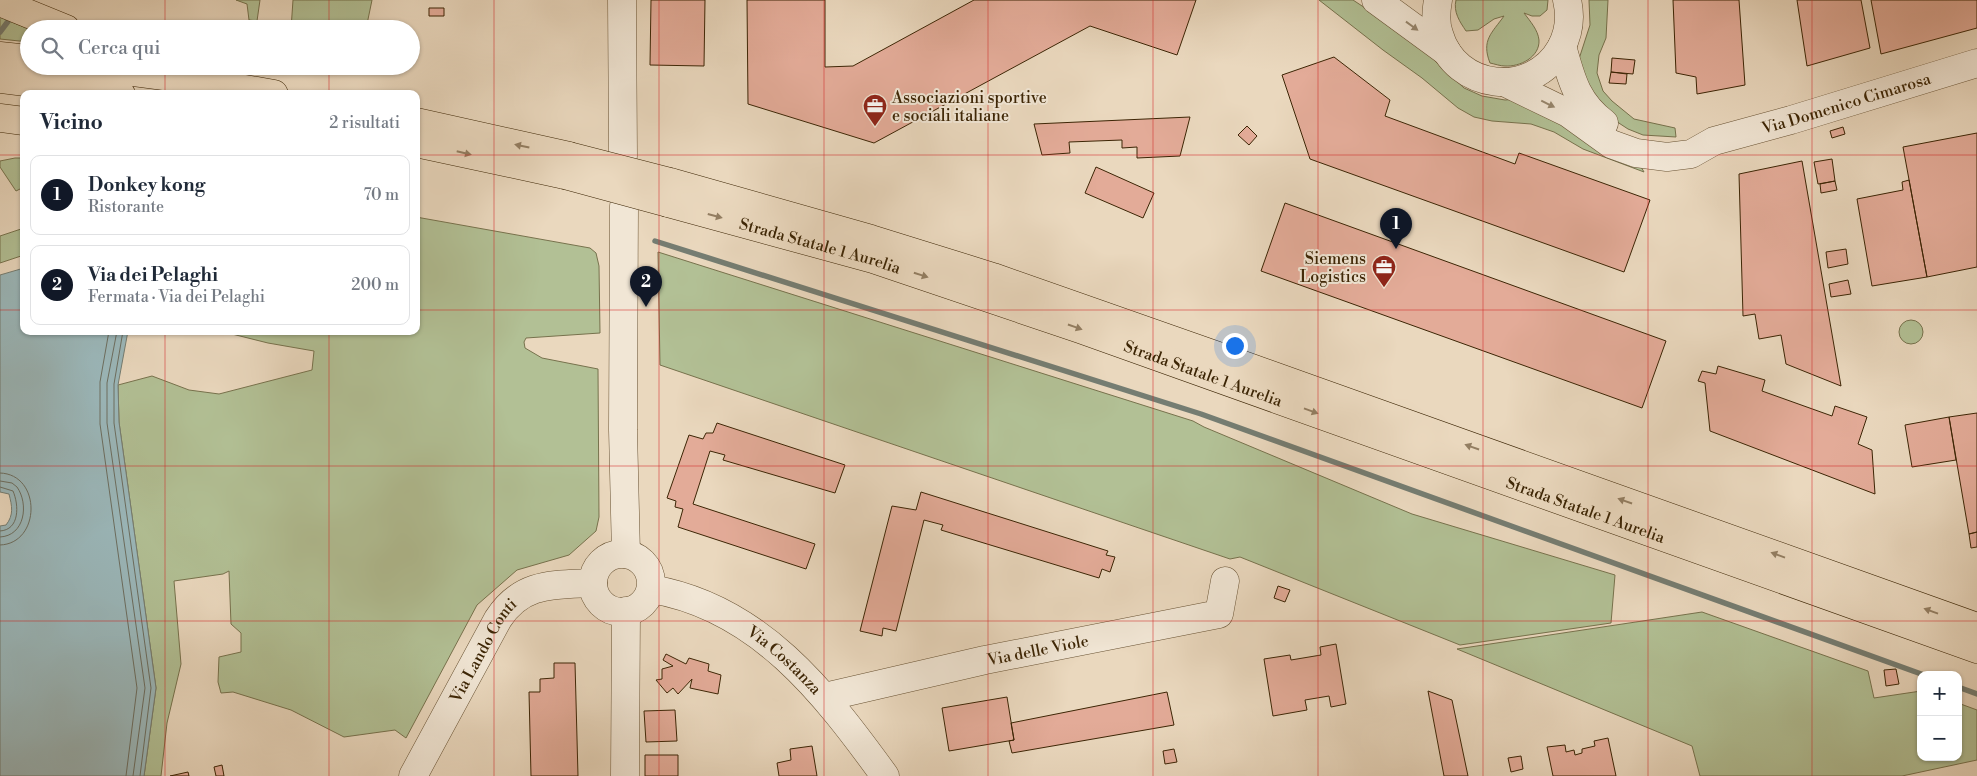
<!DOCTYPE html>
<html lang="it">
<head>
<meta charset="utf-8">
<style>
	:root { --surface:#fff; --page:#f6f6f7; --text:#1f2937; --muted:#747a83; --line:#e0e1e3; --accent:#111827 }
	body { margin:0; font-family:"Libre Bodoni",serif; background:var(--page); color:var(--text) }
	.controls { position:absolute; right:15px; bottom:15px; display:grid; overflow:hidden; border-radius:10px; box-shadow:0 1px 4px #0004 }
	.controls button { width:45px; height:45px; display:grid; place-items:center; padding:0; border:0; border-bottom:1px solid var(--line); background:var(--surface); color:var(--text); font:25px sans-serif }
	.you { position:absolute; left:1234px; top:345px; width:18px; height:18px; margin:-12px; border:4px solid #fff; border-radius:50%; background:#1a73e8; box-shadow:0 0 0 8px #1a73e833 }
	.badge { display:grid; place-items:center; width:32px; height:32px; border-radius:50%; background:var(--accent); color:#fff; font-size:16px; font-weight:700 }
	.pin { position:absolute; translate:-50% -41px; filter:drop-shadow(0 1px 2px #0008) }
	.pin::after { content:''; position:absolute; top:26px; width:18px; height:15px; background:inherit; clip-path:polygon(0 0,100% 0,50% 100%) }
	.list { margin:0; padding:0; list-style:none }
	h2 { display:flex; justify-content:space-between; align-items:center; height:65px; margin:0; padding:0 20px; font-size:21px }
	h2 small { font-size:16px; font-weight:400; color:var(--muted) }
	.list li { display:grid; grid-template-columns:32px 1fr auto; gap:15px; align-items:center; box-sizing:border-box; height:80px; margin:0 10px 10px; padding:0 10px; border:1px solid var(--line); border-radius:10px }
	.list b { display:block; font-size:19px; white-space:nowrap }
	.list p { margin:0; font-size:16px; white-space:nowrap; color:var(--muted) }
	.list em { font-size:16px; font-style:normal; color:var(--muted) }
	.icon { flex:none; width:28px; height:28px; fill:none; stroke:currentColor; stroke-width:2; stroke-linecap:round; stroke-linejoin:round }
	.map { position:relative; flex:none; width:1977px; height:776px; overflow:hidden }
	.search { position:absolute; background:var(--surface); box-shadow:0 1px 4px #0004; left:20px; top:20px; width:400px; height:55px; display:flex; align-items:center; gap:12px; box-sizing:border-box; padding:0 18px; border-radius:28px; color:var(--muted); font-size:19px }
	.panel { position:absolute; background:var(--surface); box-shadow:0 1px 4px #0004; left:20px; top:90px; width:400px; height:245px; border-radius:10px }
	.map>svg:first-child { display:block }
	.green { fill:#b2c095; stroke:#77724d }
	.water { fill:#9bb8bb; stroke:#757d72 }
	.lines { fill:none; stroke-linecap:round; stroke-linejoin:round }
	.shore { stroke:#6c6e60; stroke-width:1 }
	.stream { stroke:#757d72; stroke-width:5.5 }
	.building { fill:#e3ab98; stroke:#3c2505 }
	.minor-casing { stroke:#685233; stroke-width:29 }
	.highway-casing { stroke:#3c2505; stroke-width:29 }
	.minor { stroke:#f1e6d5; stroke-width:28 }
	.highway { stroke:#ead8be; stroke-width:28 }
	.highway-bridge-casing { stroke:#3c2505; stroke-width:29; stroke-linecap:butt }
	.highway-bridge { stroke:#ead8be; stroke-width:28 }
	.oneway { fill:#96866d }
	.oneway2 { fill:#937e62 }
	.grid { fill:none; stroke:#d62828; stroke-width:1; stroke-opacity:0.55 }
	.labels { text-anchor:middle; stroke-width:4; stroke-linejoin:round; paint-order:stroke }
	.poi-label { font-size:16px; fill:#3c2505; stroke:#f1e6d5; text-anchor:start }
	.street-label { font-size:16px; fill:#3c2505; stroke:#f1e6d5 }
</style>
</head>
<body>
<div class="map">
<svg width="1977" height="776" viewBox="0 0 1977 776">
	<rect width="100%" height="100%" fill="#ead8be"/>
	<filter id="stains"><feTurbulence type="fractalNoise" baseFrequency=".004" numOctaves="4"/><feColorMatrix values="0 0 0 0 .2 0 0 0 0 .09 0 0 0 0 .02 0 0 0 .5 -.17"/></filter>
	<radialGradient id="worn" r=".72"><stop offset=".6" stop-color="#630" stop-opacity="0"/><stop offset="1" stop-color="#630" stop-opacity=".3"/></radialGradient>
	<!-- green -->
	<path class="green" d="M236,0H260L257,21L249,20L247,4Z
		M293,0H372L366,29H291Z
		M1319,0H1353L1412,39L1464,88L1482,96L1505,100L1517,99L1640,165L1644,172L1583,149L1554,132L1531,124L1492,121L1474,117L1458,108L1422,78L1383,50Z
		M1456,0H1548L1547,10L1540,16H1532L1524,13C1530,21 1538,30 1539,40C1540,57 1520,67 1505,66C1500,66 1495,64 1490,63C1481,40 1492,33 1504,16L1494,19L1478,30L1466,31C1460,22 1453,12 1456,0Z
		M1589,0H1608L1606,38L1599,55L1597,73L1603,91L1612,101L1634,119L1675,128L1676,137L1643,135L1628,129L1599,110L1578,62L1590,25Z
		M0,17L29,29V42L0,39Z
		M15,158H24V187L16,191L0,167V161Z
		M416,217L590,248L596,253L599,266L600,333L526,338L524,342L525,348L542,358L598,369L599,517L596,531L569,555L517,570L477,605L406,738L395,730L344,737L291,710L233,692L221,693L218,682L219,657L241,652V633L231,624L229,571L223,574L174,581L181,664L167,723L161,776H144L156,688L119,422L118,385L152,376L189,390L219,394L312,370L314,351L268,343L220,331H416Z
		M24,228V255L0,263V236Z
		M658,252L1193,421L1204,427L1412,514L1615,575L1611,623L1460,645L1240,557L1230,559L660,365Z
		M1899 332a12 12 0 1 1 24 0a12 12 0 1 1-24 0Z
		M1702,612L1868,671L1874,698L1921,691V757H1958V703L1977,710V760L1902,776H1700L1692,746L1457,649Z"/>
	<!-- water -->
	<path class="water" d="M24,268V331H128L118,385L119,422L156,688L144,776H0V526L6,525C14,515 12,506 9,494L0,492V275Z"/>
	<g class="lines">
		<!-- shore -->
		<path class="shore" d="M109,331L100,382V424L137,688L126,776
			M117,331L107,383V423L145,688L133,776
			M123,331L114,384V423L151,688L140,776
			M0,473C42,474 41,544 0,545
			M0,481L12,483L17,487C29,504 25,536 0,537
			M0,487L13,491C19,505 20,530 0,531"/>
		<!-- stream -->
		<path class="stream" d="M0,32L12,16
			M655,241L1201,414L1924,675
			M1958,687L1977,694"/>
	</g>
	<!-- building -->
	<path class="building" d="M651,0H705L704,66L650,65Z
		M747,0H825V67L853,66L974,0H1196L1177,55L1090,26L874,143L748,104Z
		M1673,0H1739L1745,85L1697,94L1696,77L1676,73Z
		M1797,0H1861L1870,48L1807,66Z
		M1871,0H1977V28L1881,54Z
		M429,8H444V16H429Z
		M1334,57L1390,100L1385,116L1515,164L1519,153L1650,200L1624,272L1310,159L1282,75Z
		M1612,58L1635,60L1633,74L1611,72Z
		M1611,72L1627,74L1626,84L1609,83Z
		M1190,117L1180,156L1137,158V147L1122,148V140L1069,142L1070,153L1042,155L1034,124Z
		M1247,126L1257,136L1249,145L1238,135Z
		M1843,127L1845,134L1832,138L1830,131Z
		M1977,133V267L1927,277L1903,147Z
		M1832,159L1835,181L1818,184L1814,162Z
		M1802,161L1841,386L1786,364L1781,335L1759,339L1755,314L1743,316L1739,174Z
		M1096,167L1154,193L1143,218L1085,193Z
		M1909,180L1927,277L1872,286L1857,199L1903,190L1902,182Z
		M1835,181L1837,190L1821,193L1820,184Z
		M1285,203L1666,341L1642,408L1261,271Z
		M1846,249L1848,264L1828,268L1826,252Z
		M1848,280L1851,294L1831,297L1829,284Z
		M1718,366L1765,380L1762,391L1832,416L1835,406L1867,417L1858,444L1872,450L1875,494L1710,431L1705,383L1698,381L1702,371L1716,374Z
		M1977,413V532L1969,534L1949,417Z
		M1949,417L1956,460L1912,467L1905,425Z
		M717,423L845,465L835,493L723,460L725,455L710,451L693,504L815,544L806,569L678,527L683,509L675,507L676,501L667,498L689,435L703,439L706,433H713Z
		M921,492L1108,551L1106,555L1115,557L1110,572L1102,569L1099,578L941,530L943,525L924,520L896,631L883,628L882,636L860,631L892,506L916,510Z
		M1977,532V547L1971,548L1969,534Z
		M1278,586L1290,590L1285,602L1274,598Z
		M1336,644L1346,704L1331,707L1329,696L1305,700L1307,710L1273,716L1264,659L1290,655L1291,660L1321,655L1320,647Z
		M666,654L686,664L689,658L709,664L708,671L721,675L718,694L690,688L692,679L678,694L673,688L667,693L656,680L662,679V669L673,666L663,660Z
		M554,663H575L578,776H531L529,692H540V679L554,678Z
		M1896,669L1899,684L1886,686L1884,670Z
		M1428,691L1452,700L1468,776H1444Z
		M1167,692L1174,725L1012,753L1009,741L1014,740L1011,723Z
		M1007,697L1014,740L949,751L942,708Z
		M675,710L677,741L646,742L644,711Z
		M1608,738L1616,776H1553L1547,747L1565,745L1566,752L1574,750L1575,755L1582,753V749L1595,746L1594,741Z
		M812,746L817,776H779L777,763L791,760L790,749Z
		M1174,749L1177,762L1165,764L1163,751Z
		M645,755H678V776H645Z
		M1521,756L1523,769L1511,772L1508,758Z
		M222,765L224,776H216L214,767Z
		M188,772L189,776H170Z"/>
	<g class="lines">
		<defs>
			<g id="minor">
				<path d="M622,0L623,156"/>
				<path d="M1376,0L1447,52"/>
				<path d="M1438,0C1436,11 1435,23 1439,34C1455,91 1532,99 1561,48C1569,33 1571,17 1567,0"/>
				<path d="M1562,46C1571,78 1576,102 1604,123"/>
				<path id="s1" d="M1504,82L1568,113L1611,144L1636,153L1667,157L1691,154L1714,141L1791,120L1977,63"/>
				<path d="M624,206L623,430L626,554"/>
				<circle cx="622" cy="583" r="29"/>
				<path id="s2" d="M651,589C759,607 824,692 885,776"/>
				<path id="s3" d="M825,697L985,660L1219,614L1225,581"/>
				<path id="s4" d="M413,776L498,619C522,582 553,585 593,583"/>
				<path d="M625,776L626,611"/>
			</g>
			<g id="highway">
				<path d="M0,2L66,29"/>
				<path d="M0,56L29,59"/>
				<path d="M88,66L187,79L274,94"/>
				<path d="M0,79L121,94"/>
				<path d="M0,118L24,121"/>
				<path d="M416,122L569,156"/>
				<path d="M416,143L565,175"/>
				<path d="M670,182L871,239L993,277L1215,355L1977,627"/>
				<path id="s5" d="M668,203L873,259L1080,329L1977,649"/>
			</g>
		</defs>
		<!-- minor casing -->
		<use href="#minor" class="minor-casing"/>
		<!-- highway casing -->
		<use href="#highway" class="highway-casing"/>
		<!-- minor -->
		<use href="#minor" class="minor"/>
		<!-- highway -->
		<use href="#highway" class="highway"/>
		<defs>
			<path id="highway-bridge" d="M569,156L670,182
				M565,175L668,203"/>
		</defs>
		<!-- highway-bridge casing -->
		<use href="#highway-bridge" class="highway-bridge-casing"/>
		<!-- highway-bridge -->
		<use href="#highway-bridge" class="highway-bridge"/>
	</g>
	<!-- one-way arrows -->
	<defs><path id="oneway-solid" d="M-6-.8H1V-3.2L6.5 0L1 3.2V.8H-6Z" transform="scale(1.25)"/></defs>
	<g class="oneway">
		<use href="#oneway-solid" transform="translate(1412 26) rotate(36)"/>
		<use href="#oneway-solid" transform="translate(1548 104) rotate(26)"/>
	</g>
	<g class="oneway2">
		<use href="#oneway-solid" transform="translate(522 146) rotate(-168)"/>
		<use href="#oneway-solid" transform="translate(464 153) rotate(13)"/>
		<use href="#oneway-solid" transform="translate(715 216) rotate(15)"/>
		<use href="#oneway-solid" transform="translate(921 275) rotate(18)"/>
		<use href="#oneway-solid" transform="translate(1075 327) rotate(19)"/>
		<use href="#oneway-solid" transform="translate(1311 411) rotate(20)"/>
		<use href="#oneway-solid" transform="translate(1472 447) rotate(-161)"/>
		<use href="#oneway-solid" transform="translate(1625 501) rotate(-161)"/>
		<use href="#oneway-solid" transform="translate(1778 555) rotate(-160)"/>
		<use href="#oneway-solid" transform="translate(1931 611) rotate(-160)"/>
	</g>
	<!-- grid -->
	<path class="grid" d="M165,0V29M329,0V29M494,0V776M659,0V776M824,0V776M988,0V776M1153,0V776M1318,0V776M1483,0V776M1648,0V776M1812,0V776M165,66V94M329,66V94M0,155H24M416,155H1977M0,310H24M416,310H1977M165,331V776M329,331V776M0,466H1977M0,621H1977"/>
	<!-- icons -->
	<defs>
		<symbol id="office-pin" viewBox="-11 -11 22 30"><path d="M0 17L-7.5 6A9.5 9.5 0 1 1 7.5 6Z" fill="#8f2418" stroke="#f1e6d5"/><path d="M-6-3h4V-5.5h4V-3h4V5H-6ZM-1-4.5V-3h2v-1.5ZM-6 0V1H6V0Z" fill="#fff"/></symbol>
	</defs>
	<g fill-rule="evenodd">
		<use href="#office-pin" x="861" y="92" width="28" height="38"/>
		<use href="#office-pin" x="1370" y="253" width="28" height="38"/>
	</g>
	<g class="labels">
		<!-- poi labels -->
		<g class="poi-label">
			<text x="892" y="103">Associazioni sportive<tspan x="892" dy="18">e sociali italiane</tspan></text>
			<text x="1366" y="264" text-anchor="end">Siemens<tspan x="1366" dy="18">Logistics</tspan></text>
		</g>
		<!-- street labels -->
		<g class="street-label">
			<text dy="6" stroke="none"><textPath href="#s1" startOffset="370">Via Domenico Cimarosa</textPath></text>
			<text dy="6" stroke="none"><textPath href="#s5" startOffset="158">Strada Statale 1 Aurelia</textPath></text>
			<text dy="6" stroke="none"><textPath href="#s5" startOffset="562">Strada Statale 1 Aurelia</textPath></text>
			<text dy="6" stroke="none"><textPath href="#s5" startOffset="968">Strada Statale 1 Aurelia</textPath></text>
			<text dy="6" stroke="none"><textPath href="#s3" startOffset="218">Via delle Viole</textPath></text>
			<text dy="6" stroke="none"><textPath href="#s4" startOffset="144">Via Lando Conti</textPath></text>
			<text dy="6" stroke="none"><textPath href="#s2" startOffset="154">Via Costanza</textPath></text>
		</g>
	</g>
	<rect width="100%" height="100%" filter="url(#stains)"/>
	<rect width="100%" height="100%" fill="url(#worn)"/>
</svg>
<div class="controls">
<button>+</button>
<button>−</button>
</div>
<div class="you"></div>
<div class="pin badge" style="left:1396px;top:249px">1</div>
<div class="pin badge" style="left:646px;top:307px">2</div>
<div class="search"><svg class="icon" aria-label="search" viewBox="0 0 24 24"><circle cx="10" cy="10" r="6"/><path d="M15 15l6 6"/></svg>Cerca qui</div>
<section class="panel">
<h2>Vicino<small>2 risultati</small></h2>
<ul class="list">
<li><span class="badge">1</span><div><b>Donkey kong</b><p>Ristorante</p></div><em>70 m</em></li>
<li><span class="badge">2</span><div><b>Via dei Pelaghi</b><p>Fermata · Via dei Pelaghi</p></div><em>200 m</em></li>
</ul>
</section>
</div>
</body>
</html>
